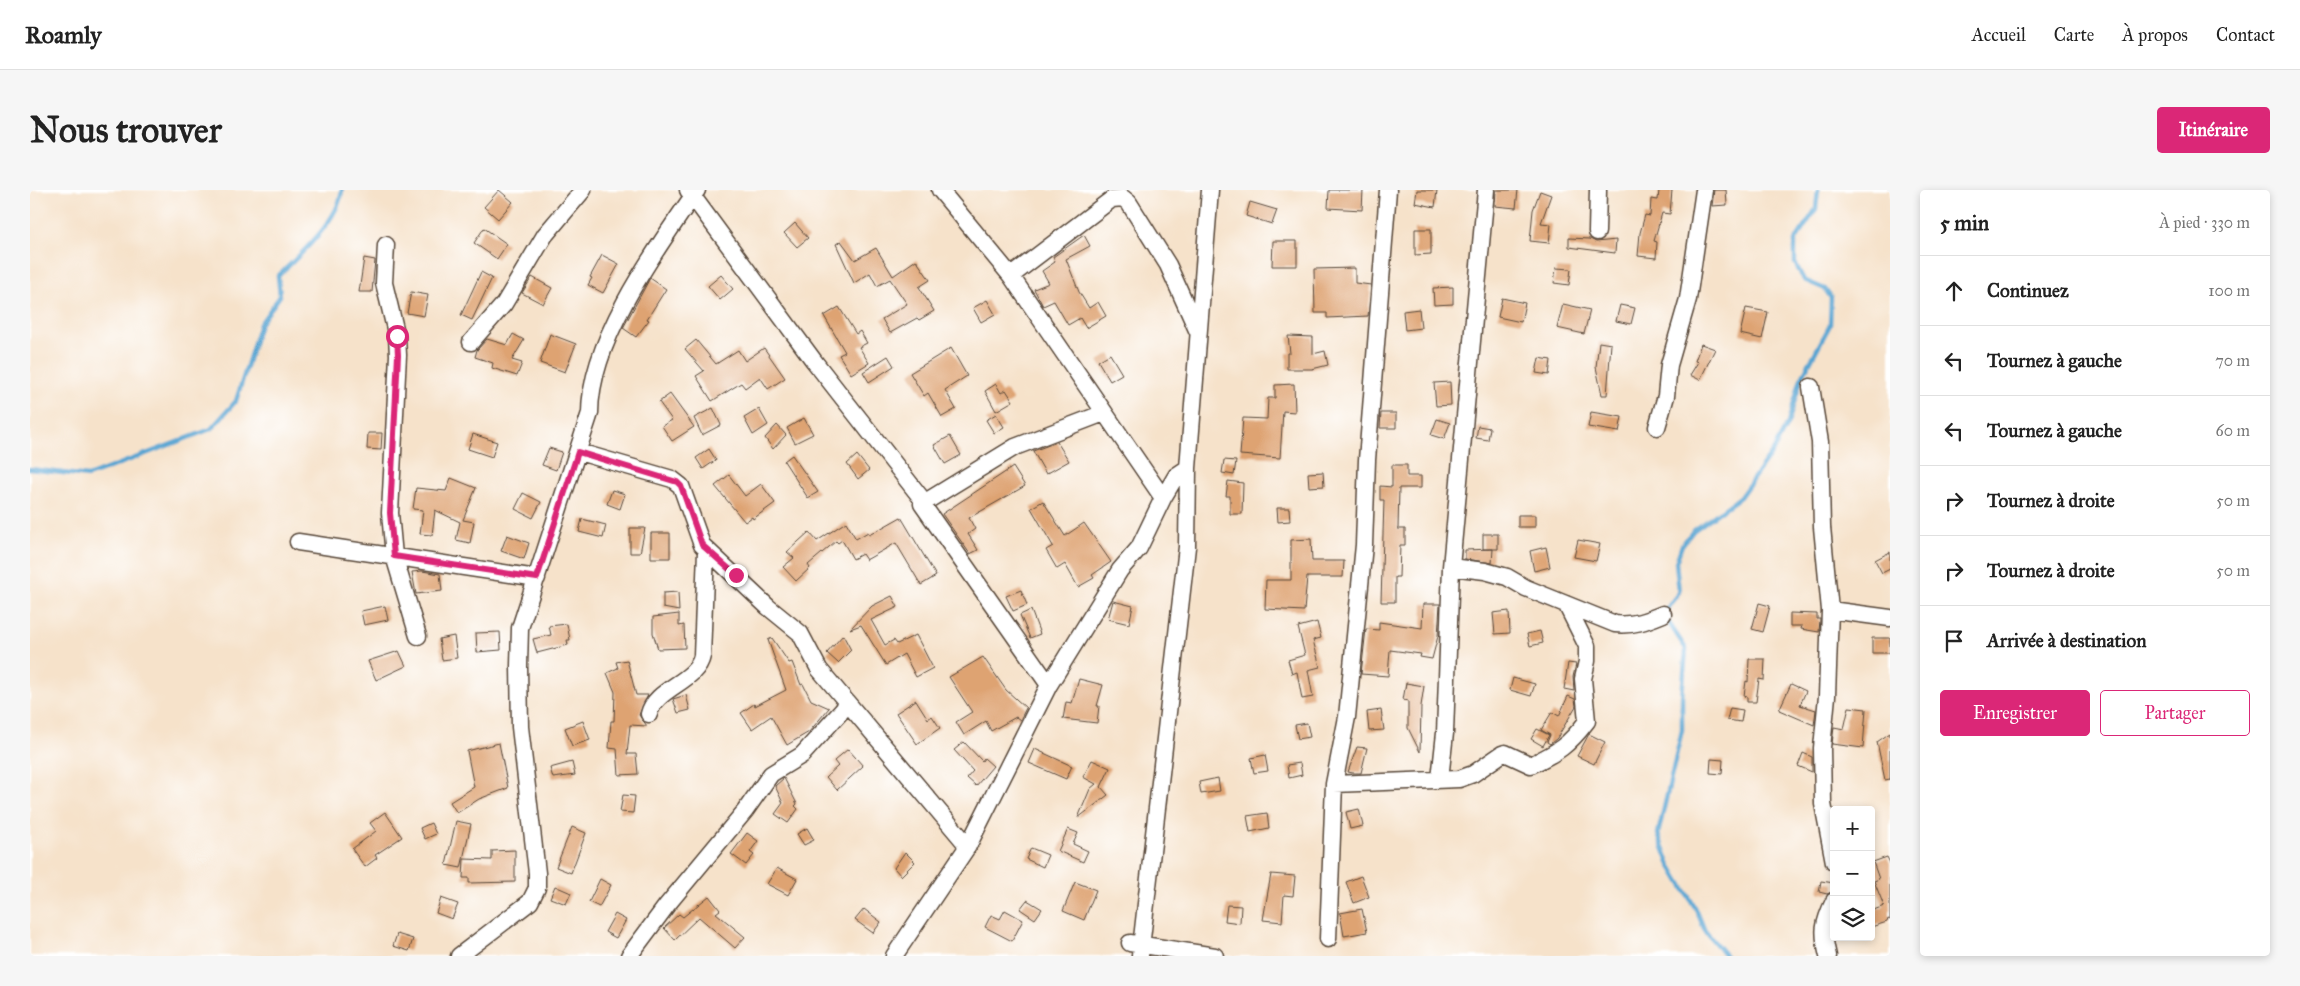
<!DOCTYPE html>
<html lang="fr">
<head>
<meta charset="utf-8">
<style>
	:root { --surface:#fff; --page:#f6f6f6; --text:#222; --muted:#767676; --line:#e0e0e0; --accent:#db2777 }
	body { margin:0; font-family:"IM FELL Great Primer",serif; background:var(--page); color:var(--text) }
	.controls { position:absolute; right:15px; bottom:15px; display:grid; overflow:hidden; border-radius:5px; box-shadow:0 2px 8px #0003 }
	.controls button { width:45px; height:45px; display:grid; place-items:center; padding:0; border:0; border-bottom:1px solid var(--line); background:var(--surface); color:var(--text); font:25px sans-serif }
	.stop { position:absolute; width:15px; height:15px; margin:-11px; border:4px solid #db2777; border-radius:50%; background:#fff }
	.stop.end { background:#db2777; border-color:#fff; box-shadow:0 1px 5px #0008 }
	.list { margin:0; padding:0; list-style:none }
	h2 { display:flex; justify-content:space-between; align-items:center; height:65px; margin:0; padding:0 20px; font-size:21px }
	h2 small { font-size:16px; font-weight:400; color:var(--muted) }
	.list li { display:grid; grid-template-columns:32px 1fr auto; gap:15px; align-items:center; box-sizing:border-box; height:70px; padding:0 20px; border-top:1px solid var(--line) }
	.list b { display:block; font-size:19px; white-space:nowrap }
	.list em { font-size:16px; font-style:normal; color:var(--muted) }
	.actions { display:flex; gap:10px; padding:15px 20px }
	.actions a { flex:1; padding:11px 0; border:1px solid var(--accent); border-radius:5px; text-align:center; font-size:18px; color:var(--accent) }
	.actions .main { background:var(--accent); color:#fff }
	.icon { flex:none; width:28px; height:28px; fill:none; stroke:currentColor; stroke-width:2; stroke-linecap:round; stroke-linejoin:round }
	.map { position:relative; flex:none; width:1860px; height:766px; overflow:hidden; border-radius:5px }
	header { display:flex; align-items:center; gap:30px; box-sizing:border-box; height:70px; padding:0 25px; background:var(--surface); border-bottom:1px solid var(--line) }
	header strong { font-size:24px }
	nav { display:flex; gap:28px; margin-inline-start:auto; font-size:18px }
	.intro { display:flex; align-items:center; justify-content:space-between; box-sizing:border-box; height:120px; padding:0 30px }
	h1 { margin:0; font-size:35px }
	.button { padding:12px 22px; border-radius:5px; background:var(--accent); color:#fff; font-size:18px; font-weight:700 }
	main { display:flex; gap:30px; padding:0 30px }
	aside { flex:1; background:var(--surface); border-radius:5px; box-shadow:0 2px 8px #0003 }
	.map>svg:first-child { display:block }
	.lines { fill:none; stroke-linecap:round; stroke-linejoin:round }
	.stream { stroke:#5aa5d2; stroke-width:4.5 }
	.building { fill:#dea372 }
	.minor-casing { stroke:#574638; stroke-width:19 }
	.minor { stroke:#fff; stroke-width:16 }
	.route { stroke:#db2777; stroke-width:6 }
</style>
</head>
<body>
<header>
<strong>Roamly</strong>
<nav><a>Accueil</a><a>Carte</a><a>À propos</a><a>Contact</a></nav>
</header>
<div class="intro"><h1>Nous trouver</h1><a class="button">Itinéraire</a></div>
<main>
<div class="map">
<svg width="1860" height="766" viewBox="0 0 1860 766">
	<rect width="100%" height="100%" fill="#fff"/>
	<filter id="ink" filterUnits="userSpaceOnUse"><feTurbulence type="fractalNoise" baseFrequency=".02" numOctaves="2"/><feDisplacementMap in="SourceGraphic" scale="10" xChannelSelector="R" yChannelSelector="G"/><feConvolveMatrix kernelMatrix="1 2 1 2 8 2 1 2 1" color-interpolation-filters="sRGB"/></filter>
	<filter id="wash" filterUnits="userSpaceOnUse"><feTurbulence type="fractalNoise" baseFrequency=".0096" numOctaves="4" result="noise"/><feDisplacementMap in="SourceGraphic" scale="20" xChannelSelector="R" yChannelSelector="G"/><feGaussianBlur stdDeviation="1.12" result="paint"/><feColorMatrix in="noise" values="0 0 0 0 0 0 0 0 0 0 0 0 0 0 0 0 0 1.4 0 .05"/><feComposite in="paint" operator="in"/></filter>
	<g filter="url(#wash)">
		<rect width="100%" height="100%" fill="#f6e2ca"/>
		<g class="lines">
			<!-- stream -->
			<path class="stream" d="M0,279L58,286L181,239L206,211L230,134L250,106L248,86C270,65 309,30 312,0
				M1696,766L1675,741L1666,719L1639,673L1628,644L1652,540V506L1656,459L1633,424L1649,402L1646,372L1652,355L1663,341L1710,307L1743,261L1758,233L1771,189L1800,135L1801,108L1795,99L1774,90L1765,73V51L1786,19L1788,0"/>
		</g>
		<g id="blocks">
			<!-- building -->
			<path class="building" d="M469,0L483,12L468,29L454,17Z
				M1299,0H1333L1332,20L1298,18Z
				M1387,0H1407L1405,17L1385,13Z
				M1466,0H1488L1486,18L1465,16Z
				M1629,0H1642L1640,24L1632,23L1624,51L1627,52L1626,68L1608,66L1610,43L1615,25L1620,26L1621,9L1628,10Z
				M1684,0H1696L1697,15L1682,16Z
				M1510,1L1521,5L1511,33L1521,34L1519,53L1500,51L1503,20Z
				M1220,12L1247,20L1242,34L1216,26Z
				M765,33L778,48L767,57L754,43Z
				M454,38L477,54L467,69L444,53Z
				M1385,39H1401V64L1385,65Z
				M1054,45L1060,56L1036,69L1049,102L1059,118L1068,112L1076,126L1056,138L1050,128L1038,135L1024,111L1013,116L1004,99L1019,93L1012,81L1025,72L1023,67Z
				M1539,48L1560,49L1566,52L1586,50L1585,63L1539,57Z
				M811,51L825,70L846,58L863,86L886,70L900,90L889,97L904,121L889,130L887,128L860,143L852,129L877,114L860,89L847,96L840,83L824,93L806,54Z
				M1243,51H1267V76H1242Z
				M572,65L589,74L573,103L558,95L562,88L560,87Z
				M334,68L345,70L342,102H329Z
				M1325,78V93L1341,95L1338,126L1297,128V123H1285L1284,79Z
				M1526,78L1541,79L1539,95L1524,93Z
				M451,82L462,88L442,130L431,125Z
				M691,85L703,99L690,110L678,96Z
				M502,87L522,98L513,114L492,103Z
				M620,88L636,99L617,129L619,130L606,147L593,138Z
				M1423,97V114L1404,115L1403,98Z
				M381,102L398,105L394,126L377,123Z
				M1472,108L1495,113L1491,132L1468,127Z
				M957,110L965,124L951,132L943,118Z
				M1533,114L1560,120L1554,144L1527,138Z
				M1590,115L1605,118L1601,134L1586,131Z
				M809,117L826,144L830,141L837,153L829,157L839,173L821,184L809,165L815,162L794,126Z
				M1716,118L1738,122L1732,149L1710,144Z
				M1389,119L1391,138L1375,140L1373,121Z
				M483,144L494,150L482,170L492,173L487,186L462,178L463,173L445,167L447,160L457,149L477,155Z
				M520,144L546,154L535,182L510,173Z
				M1258,146L1283,147V164L1295,161L1298,175L1282,179H1257V163H1260Z
				M666,150L686,174L708,160L715,171L734,158L755,188L738,199L730,187L715,198L711,193L682,211L666,186L674,181L655,159Z
				M1569,152L1581,154L1577,205H1572L1566,177Z
				M1671,154L1685,159L1670,190L1660,185L1668,172L1665,171Z
				M921,158L937,186L915,200L926,219L912,227L898,203L894,206L880,183Z
				M1080,164L1092,184L1080,191L1068,171Z
				M858,166L864,176L839,192L833,182Z
				M1509,168L1521,170L1519,185L1506,183Z
				M1420,192L1421,215L1406,216L1404,193Z
				M966,194L971,203L976,200L983,211L966,221L955,201Z
				M1264,194L1265,222L1253,221L1250,268L1210,265L1213,228L1237,229L1238,208H1245V195Z
				M640,204L664,237L642,251L632,236L642,230L629,212Z
				M683,218L691,235L672,245L664,228Z
				M729,219L738,235L723,245L714,228Z
				M1561,222L1592,227L1589,242L1558,237Z
				M1351,223H1366V238H1350Z
				M966,224L974,237L964,243L956,230Z
				M774,228L783,244L765,253L757,238Z
				M1407,229L1420,233L1414,249L1401,245Z
				M747,235L756,245L743,259L735,248Z
				M1448,236L1460,238L1458,250L1446,248Z
				M338,243H352L351,260L337,259Z
				M443,244L467,252L462,267L438,259Z
				M920,246L931,265L915,274L904,255Z
				M1027,252L1039,271L1016,284L1003,261Z
				M519,258L532,262L526,280L512,275Z
				M679,259L686,270L673,279L666,268Z
				M762,265L788,302L778,308L754,271Z
				M827,265L839,280L828,289L817,274Z
				M1194,270L1206,271L1204,285L1192,283Z
				M1362,275H1377V286H1391V298H1369L1368,339H1375V355H1370L1369,387H1365V412H1351L1354,310H1350V296L1362,297Z
				M983,277L995,296L939,328L945,339L938,344L948,360L940,364L912,324Z
				M1293,282L1294,296L1279,297L1278,283Z
				M699,285L715,306L731,294L745,313L723,329L722,327L715,332L685,296Z
				M421,288L446,298L433,330L444,332L440,353L426,350L430,332L405,320L402,345L390,344L393,320L383,319L386,298L416,301Z
				M1198,291L1213,293L1212,324H1200V306H1196Z
				M582,300L595,304L590,319L577,314Z
				M493,303L511,312L503,328L485,319Z
				M1013,311L1035,346L1054,333L1081,372L1062,385L1064,388L1048,397L1035,374L1027,379L1016,360L1023,356L1001,318Z
				M1247,318H1259L1260,331L1248,332Z
				M1488,325H1505V337H1488Z
				M871,327L906,386L891,395L866,353L836,370L832,364L823,369L812,350L808,353L806,351L778,375L780,378L766,391L753,377L764,368L757,362L779,342L787,351L816,332L826,349L838,342L839,345Z
				M552,329L576,335L573,348L549,342Z
				M600,338H615L610,363H600Z
				M621,343H640V368H621Z
				M1453,344H1468V359H1453Z
				M477,345L499,353L494,369L471,361Z
				M1281,349L1282,371H1314L1313,387H1277L1274,421L1235,419L1236,390H1261V350Z
				M1548,350L1570,354L1566,371L1544,367Z
				M1516,357L1520,377L1504,381L1500,361Z
				M1463,359L1462,373L1435,369V360Z
				M1860,362V379L1852,383L1845,370Z
				M392,381L410,384L412,401L386,404L382,382Z
				M991,400L997,415L983,421L976,406Z
				M648,402L649,421L633,418V403Z
				M862,406L868,417L841,430L855,455L864,450L867,454L886,445L903,478L886,487L874,464L856,475L831,435L820,439L842,416Z
				M1083,411L1103,416L1099,434L1078,429Z
				M1729,413L1740,416L1733,442L1722,439Z
				M1393,414H1410L1408,446L1402,469L1390,467L1391,464L1360,460L1358,486L1331,484L1336,439L1349,440V432L1392,438Z
				M355,416L358,430L334,435L331,421Z
				M1001,420L1010,444L1000,448L990,425Z
				M1479,421L1480,443L1465,444L1463,423Z
				M1760,423L1787,424V429H1790L1789,442L1771,439L1772,436H1760Z
				M649,424V436L654,435L655,458L628,459L623,443V427Z
				M1287,432L1291,448L1283,450L1290,477L1278,480L1283,507L1272,509L1267,482L1262,484L1258,470L1275,465L1268,437Z
				M537,434L540,450H537L538,455L507,463L503,449L521,445L519,436Z
				M1510,441L1513,453L1500,456L1497,444Z
				M470,442L471,460L447,462L446,443Z
				M813,445L821,460L808,473L797,463Z
				M424,446L427,468L412,470L409,449Z
				M742,448L759,473L762,472L771,495L773,494L781,510L799,518L779,542L757,555L741,526L722,539L711,523L724,514L725,516L756,500L738,450Z
				M1842,448H1860V463H1842Z
				M369,461L376,476L346,490L338,471Z
				M953,467L976,500L996,518L990,530L986,527L961,541L956,531L934,545L926,532L942,522L919,487Z
				M1719,469H1735L1734,490L1729,489L1726,512H1717V507L1714,506L1716,491L1718,492Z
				M597,470L606,505H618L609,525L617,536L600,535L597,564H606L608,584L589,585L587,559L579,558L581,531H584L585,502L577,483L588,478L586,472Z
				M1538,473L1546,474L1543,487L1544,501L1534,499Z
				M1483,488L1505,494L1501,506L1480,500Z
				M1049,489L1073,495L1067,516H1069L1067,533L1033,529L1036,512L1042,513Z
				M1376,493L1394,496L1391,516L1390,562L1378,538V511L1373,510Z
				M1761,494L1776,501L1770,515L1786,520L1784,535L1749,520Z
				M656,505L660,520L648,523L643,509Z
				M1538,506L1545,509L1546,516L1527,548L1520,554L1517,552L1520,545L1511,540L1522,522L1529,526Z
				M886,510L898,529L902,526L910,538L887,554L866,523Z
				M1819,517L1836,519L1833,558L1802,554L1804,537L1814,539Z
				M1700,518L1713,520L1711,532L1697,530Z
				M1351,520L1354,540L1339,541L1337,522Z
				M553,531L560,550L542,556L535,538Z
				M1277,533L1280,547L1268,549L1265,535Z
				M1507,539L1519,545L1513,556L1501,549Z
				M1860,543V589L1855,590L1847,552Z
				M1559,544L1575,552L1564,574L1547,566Z
				M934,552L952,571L954,568L963,576L946,596L937,588L943,581L924,560Z
				M469,553L478,598L449,609L427,623L420,612L444,597L437,561Z
				M1327,557L1337,558L1331,583H1323L1318,582Z
				M818,559L833,576L807,600L796,587L808,576L804,571Z
				M1005,559L1042,576L1036,589L999,573Z
				M1773,563L1782,567V582L1768,576Z
				M1235,565L1238,581L1224,583L1221,568Z
				M1681,569L1693,570L1692,584L1680,583Z
				M1062,570L1080,578L1071,597L1078,605L1048,628L1060,599L1066,594L1053,587Z
				M542,572L545,585L523,588L520,578Z
				M1270,573L1272,585L1259,588L1257,575Z
				M754,588L767,614L765,616L768,619L758,633L745,624L753,613L745,596Z
				M1188,588L1190,601L1171,604L1169,592Z
				M593,605L605,606L603,623L590,622Z
				M1329,619L1333,636L1320,639L1316,622Z
				M355,622L372,647L345,665L347,668L335,677L322,659L346,641L340,633Z
				M1237,623L1239,638L1220,642L1217,626Z
				M426,631L441,634L431,678L416,675Z
				M401,633L406,644L395,649L390,638Z
				M542,637L556,643L541,683L526,677Z
				M777,638L784,650L774,655L767,644Z
				M1038,639L1048,643L1043,654L1058,661L1053,672L1028,661Z
				M717,643L728,651L720,662L724,665L716,675L701,664Z
				M1001,658L1018,665L1013,677L996,669Z
				M485,660V692L439,693V688H433L434,669L462,670V661Z
				M875,662L885,672L871,686L864,678Z
				M1857,667L1860,673V730L1858,729L1857,732L1841,737V721L1854,716L1844,691L1849,689L1843,672Z
				M747,678L767,689L758,705L737,694Z
				M1241,684L1265,686L1263,706L1254,705L1252,732L1233,730Z
				M1331,686L1339,707L1324,713L1316,692Z
				M570,689L581,695L569,717L559,712Z
				M1791,691L1804,693V701L1797,704L1789,702Z
				M1045,692L1066,700L1054,730L1033,721Z
				M525,696L541,703L536,714L520,708Z
				M679,706L690,720L686,723L715,747L705,758L669,727L645,750L634,738L649,724L653,727Z
				M411,708L428,714L422,729L406,723Z
				M997,710L1012,719L1005,729L990,719Z
				M1197,715L1211,716L1210,733L1195,731Z
				M834,719L851,732L843,743L825,730Z
				M1332,719L1337,742L1314,746L1310,723Z
				M975,720L993,730L982,751L955,737L961,725L970,729Z
				M585,724L596,730L586,748L575,742Z
				M367,744L383,749L379,761L363,756Z"/>
		</g>
	</g>
	<g filter="url(#ink)">
		<use href="#blocks" fill-opacity="0" stroke="#574638" stroke-width="1"/>
		<g class="lines">
			<defs>
				<path id="minor" d="M658,0L784,171L892,309V314L1019,495
					M910,0L981,86L1133,308
					M1567,42L1568,0
					M356,55L354,93L367,147L368,165L360,323L364,366L388,446
					M981,86L1082,9L1093,8L1099,13L1138,75L1168,142
					M441,152L474,114L515,45L553,0
					M1781,197L1790,252L1792,337L1800,420L1797,506L1792,558L1793,614L1804,672
					M1627,237L1636,206L1639,175L1658,109L1674,0
					M549,262L642,289L651,296L672,355L738,417L770,443L789,479L938,656
					M892,314L985,257L1074,223
					M268,352L507,388
					M1421,377L1455,381L1477,387L1496,398L1585,434C1603,436 1616,431 1633,424
					M1800,420L1860,428
					M619,524C625,498 667,492 672,466L676,361
					M1410,589L1415,543L1421,377L1456,0
					M1304,594L1429,589L1443,584L1472,564L1475,563L1501,575C1528,562 1538,556 1557,531L1553,489L1557,471V456L1536,414
					M1298,749L1304,594L1317,527L1334,355L1337,270L1358,0
					M1100,753L1185,766
					M429,766L500,712L507,698V683L490,537L489,476L490,438L560,223C560,150 626,59 667,0
					M599,766L637,715L715,621L741,584L772,565L818,514
					M864,766L938,656L1019,495L1090,380L1109,358L1133,308L1146,286L1158,278
					M1110,766L1157,357L1158,278L1180,0
					M1798,766C1792,742 1793,734 1804,711"/>
			</defs>
			<!-- minor casing -->
			<use href="#minor" class="minor-casing"/>
			<!-- minor -->
			<use href="#minor" class="minor"/>
		</g>
	</g>
	<g class="lines" filter="url(#ink)">
		<!-- route -->
		<path class="route" d="M367,146L368,165L360,323L364,366L507,388L548,262L647,292L651,296L672,355L706,385"/>
	</g>
</svg>
<div class="controls">
<button>+</button>
<button>−</button>
<button><svg class="icon" aria-label="layers" viewBox="0 0 24 24"><path d="M12 4l9 5-9 5-9-5zM3 14l9 5 9-5"/></svg></button>
</div>
<div class="stop" style="left:367px;top:146px"></div>
<div class="stop end" style="left:706px;top:385px"></div>
</div>
<aside>
<h2>5 min<small>À pied · 330 m</small></h2>
<ul class="list">
<li><svg class="icon" aria-label="ahead" viewBox="0 0 24 24"><path d="M12 20V5M6 11l6-6 6 6"/></svg><div><b>Continuez</b></div><em>100 m</em></li>
<li><svg class="icon" aria-label="left" viewBox="0 0 24 24"><path d="M17 20v-9H6M10 6l-5 5 5 5"/></svg><div><b>Tournez à gauche</b></div><em>70 m</em></li>
<li><svg class="icon" aria-label="left" viewBox="0 0 24 24"><path d="M17 20v-9H6M10 6l-5 5 5 5"/></svg><div><b>Tournez à gauche</b></div><em>60 m</em></li>
<li><svg class="icon" aria-label="right" viewBox="0 0 24 24"><path d="M7 20v-9h11M14 6l5 5-5 5"/></svg><div><b>Tournez à droite</b></div><em>50 m</em></li>
<li><svg class="icon" aria-label="right" viewBox="0 0 24 24"><path d="M7 20v-9h11M14 6l5 5-5 5"/></svg><div><b>Tournez à droite</b></div><em>50 m</em></li>
<li><svg class="icon" aria-label="arrive" viewBox="0 0 24 24"><path d="M6 21V4h12l-3 4 3 4H6"/></svg><div><b>Arrivée à destination</b></div></li>
</ul>
<div class="actions"><a class="main">Enregistrer</a><a>Partager</a></div>
</aside>
</main>
</body>
</html>
